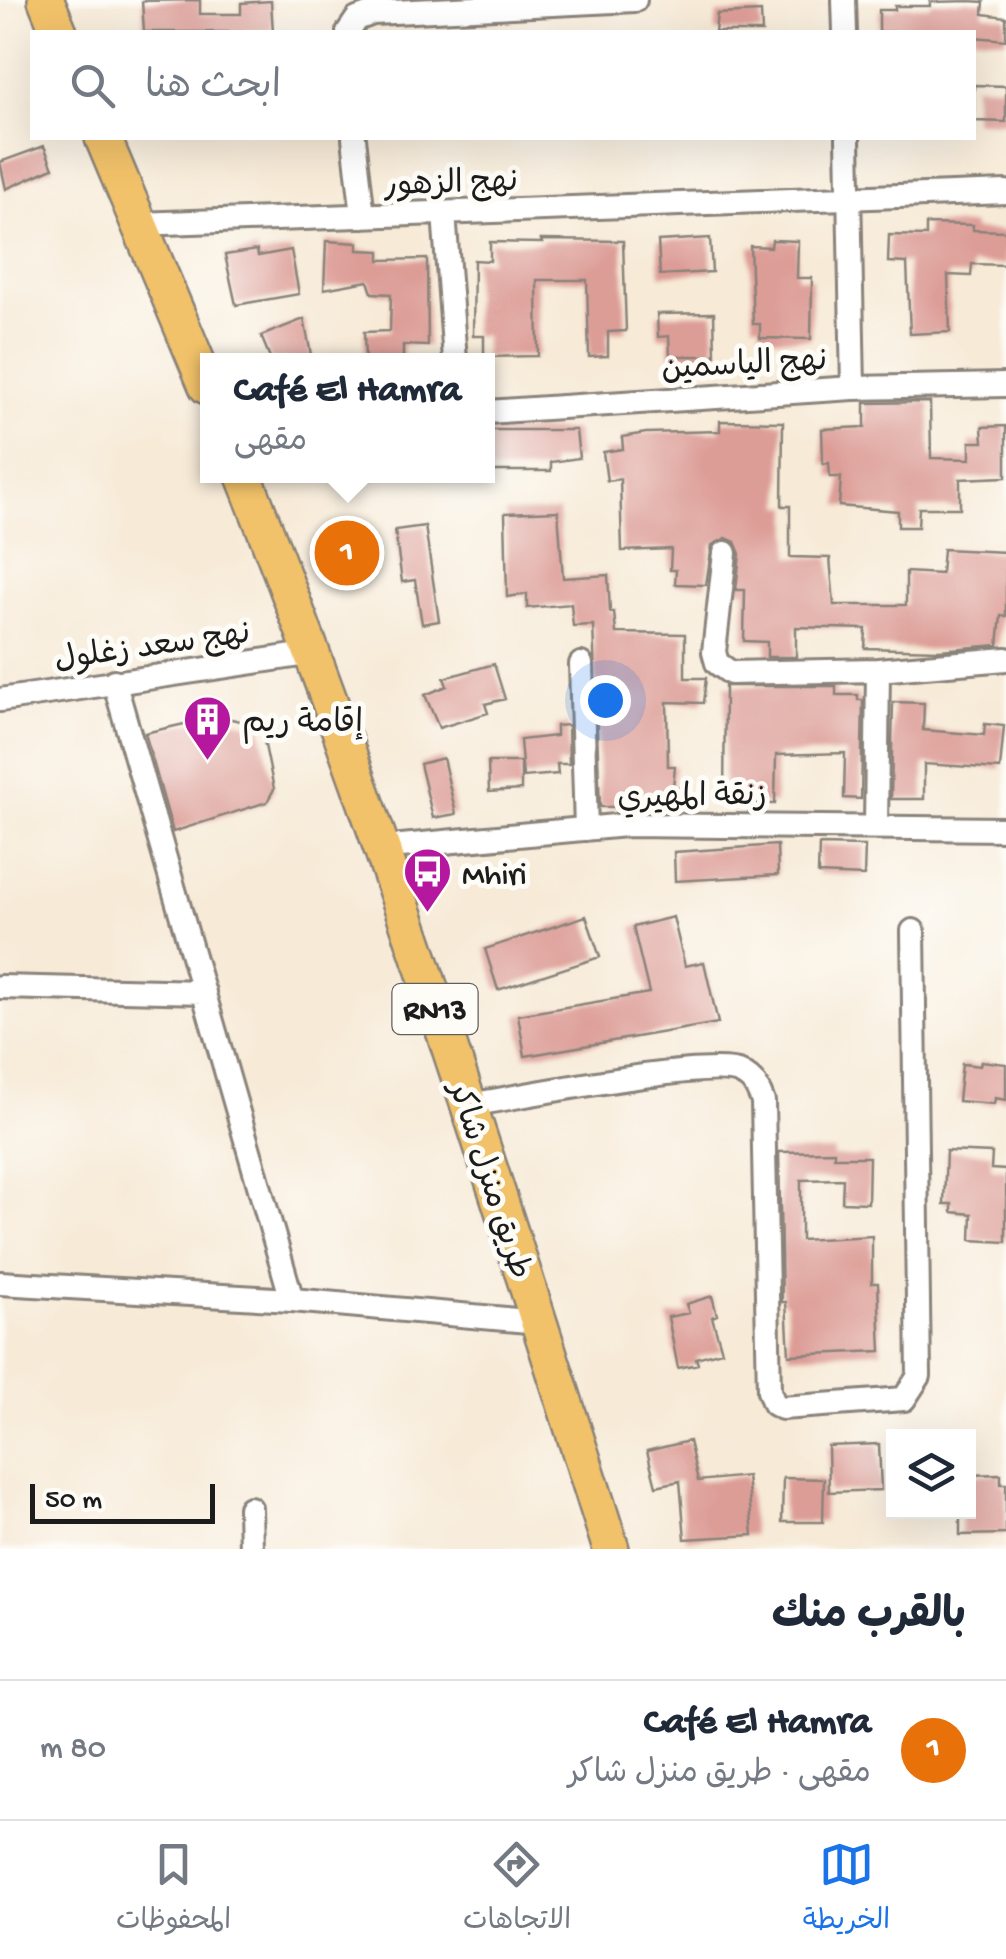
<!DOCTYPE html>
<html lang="ar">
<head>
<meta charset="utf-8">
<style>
	:root { --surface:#fff; --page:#f2f2f3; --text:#1f2937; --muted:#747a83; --line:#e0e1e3; --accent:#1a73e8 }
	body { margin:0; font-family:"Gochi Hand","Playpen Sans Arabic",sans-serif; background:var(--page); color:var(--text); direction:rtl }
	.controls { position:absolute; right:30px; bottom:30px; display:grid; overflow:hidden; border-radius:0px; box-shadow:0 10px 40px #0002 }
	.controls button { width:90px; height:90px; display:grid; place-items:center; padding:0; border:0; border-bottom:2px solid var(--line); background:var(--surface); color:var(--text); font:50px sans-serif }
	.scale { position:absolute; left:30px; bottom:25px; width:185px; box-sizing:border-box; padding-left:10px; border:5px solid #1c1c1c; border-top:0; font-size:28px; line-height:35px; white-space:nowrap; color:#1c1c1c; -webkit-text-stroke:8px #fdfcf7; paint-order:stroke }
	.you { position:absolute; left:605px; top:700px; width:35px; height:35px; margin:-25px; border:8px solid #fff; border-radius:50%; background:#1a73e8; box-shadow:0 0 0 15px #1a73e833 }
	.badge { display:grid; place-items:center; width:65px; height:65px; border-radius:50%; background:var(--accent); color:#fff; font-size:32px; font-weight:700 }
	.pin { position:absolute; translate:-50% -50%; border:5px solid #fff; box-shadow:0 2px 10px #0006 }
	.popup { position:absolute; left:200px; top:353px; width:295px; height:130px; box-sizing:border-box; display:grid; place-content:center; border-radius:0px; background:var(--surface); filter:drop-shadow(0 2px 8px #0005); font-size:32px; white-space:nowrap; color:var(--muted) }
	.popup b { font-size:38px; color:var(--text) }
	.popup::after { content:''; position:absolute; left:50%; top:100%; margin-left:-20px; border:20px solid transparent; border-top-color:var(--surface) }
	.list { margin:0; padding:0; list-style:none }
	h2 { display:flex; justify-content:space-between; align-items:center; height:130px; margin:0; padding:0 40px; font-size:42px }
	h2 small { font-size:32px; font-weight:400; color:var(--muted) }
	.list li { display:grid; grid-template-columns:65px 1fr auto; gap:30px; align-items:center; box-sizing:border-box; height:140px; padding:0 40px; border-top:2px solid var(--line) }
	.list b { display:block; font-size:38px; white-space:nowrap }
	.list p { margin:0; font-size:32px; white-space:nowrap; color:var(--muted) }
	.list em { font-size:32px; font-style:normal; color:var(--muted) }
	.icon { flex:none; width:55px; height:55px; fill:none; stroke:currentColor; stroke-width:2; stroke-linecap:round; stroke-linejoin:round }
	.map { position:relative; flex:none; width:1006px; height:1549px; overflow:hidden; direction:ltr }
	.search { position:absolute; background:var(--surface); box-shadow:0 10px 40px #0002; left:30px; right:30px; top:30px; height:110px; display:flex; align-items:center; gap:25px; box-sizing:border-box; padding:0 35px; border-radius:0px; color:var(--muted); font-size:38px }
	.sheet { height:270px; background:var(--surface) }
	nav { display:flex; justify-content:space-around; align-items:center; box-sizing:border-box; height:140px; border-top:2px solid var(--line); background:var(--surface); font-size:28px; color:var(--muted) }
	nav a { display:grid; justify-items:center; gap:5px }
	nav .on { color:var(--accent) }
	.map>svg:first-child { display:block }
	.building { fill:#dd9d97 }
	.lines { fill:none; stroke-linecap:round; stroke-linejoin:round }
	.minor-casing { stroke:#8a837a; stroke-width:28 }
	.primary-casing { stroke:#8a837a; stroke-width:40 }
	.minor { stroke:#fff; stroke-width:22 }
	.primary { stroke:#f2c26a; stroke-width:35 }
	.labels { text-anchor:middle; stroke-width:10; stroke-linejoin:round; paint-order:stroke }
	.shield { fill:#fdfcf7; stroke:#605f5e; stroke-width:2.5 }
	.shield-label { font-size:30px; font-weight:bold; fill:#1c1c1c }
	.street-label { font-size:32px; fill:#1c1c1c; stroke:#fdfcf7 }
	.poi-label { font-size:32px; fill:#1c1c1c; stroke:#fdfcf7; text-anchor:start }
</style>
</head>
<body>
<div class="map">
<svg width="1006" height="1549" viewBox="0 0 1006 1549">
	<rect width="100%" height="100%" fill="#fdfcf7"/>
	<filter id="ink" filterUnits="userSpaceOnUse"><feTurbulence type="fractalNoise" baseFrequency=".01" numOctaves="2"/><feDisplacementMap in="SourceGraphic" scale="20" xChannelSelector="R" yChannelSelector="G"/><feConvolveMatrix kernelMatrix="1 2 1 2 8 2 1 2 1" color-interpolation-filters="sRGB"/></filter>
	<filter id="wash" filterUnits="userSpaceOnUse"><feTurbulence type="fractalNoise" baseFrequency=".0048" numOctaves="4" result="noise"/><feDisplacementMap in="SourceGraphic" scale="40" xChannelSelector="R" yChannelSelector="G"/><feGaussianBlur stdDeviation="2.25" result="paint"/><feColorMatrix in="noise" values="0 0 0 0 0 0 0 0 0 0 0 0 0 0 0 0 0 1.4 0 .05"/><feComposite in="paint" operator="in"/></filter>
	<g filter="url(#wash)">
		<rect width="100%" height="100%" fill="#f7ead7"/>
		<g id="blocks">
			<!-- building -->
			<path class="building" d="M200,0V14H241V3L271,1L273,32H144L142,1Z
				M970,1L984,2L983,14L1006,17V40L974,37V32H879V10H895V6H930V2Z
				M761,12L762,32H715L717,14Z
				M974,85L1006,86V122L974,121Z
				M44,146L53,168L6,189L0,162Z
				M926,224L973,225V230L1006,231V265L972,264L971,276L948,275L950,332L910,334L907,263L888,262L889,235L926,236Z
				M710,238L712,272L660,275L658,241Z
				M541,240L623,241L626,331L608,332V356L589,357L587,280H537L538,356L484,357V336H473L474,260L490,261V242L542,243Z
				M772,240L798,241L797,278H812L811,339L760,338V324H753L750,246L771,247Z
				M326,241L358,243V250L380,251V260L427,259L428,346L403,345V360H365L364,332L390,331L391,294L372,293L368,281L324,289Z
				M257,250L258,256L291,250L299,294L236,305L225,255Z
				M714,313L715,356H670L669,336L658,337L657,314Z
				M304,319L312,360H271L261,336Z
				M930,402L931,458L970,459V442H983L982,427L1006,426V477L960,479V508H919L918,527H898V511L839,506L841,477H830L829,463L823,464L822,429L865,427V403Z
				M720,421L783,422L782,506H790V557L830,558L834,605H906V572L941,574L943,549L1006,552V616H1001L998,645L939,650L865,648L866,629L796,627V657H767V642L744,641L745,590H736L740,554L735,542L726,538L712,545L706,585L675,584L676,570H670L671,549L622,551L620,479L607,481L603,452L623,449L622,437L646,433L720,431Z
				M487,430H576L579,458L551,462V471H487Z
				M558,511L563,578L608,575L610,612H614L616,633L685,634V678H706L703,703L667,702L668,766H675L673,788H682V806L600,807L593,625L573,626L571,604L527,608V594L507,597L505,513Z
				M425,526L439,621L422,624L415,580L402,582L395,530Z
				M494,664L505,699L485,704L488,713L439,728L425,695L447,686L444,678Z
				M725,686H836V695H858V700H863L861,799L844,798L845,753L776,755L775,804L724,803Z
				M893,702L924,703L923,730L984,735L985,724L1004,726L1000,769L924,764V799H891Z
				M219,716L261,726L274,789L267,802L173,832L145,733Z
				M568,725L569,764H557L558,774L523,777L520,740L556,736V726Z
				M443,758L456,814L433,818L420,764Z
				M488,762H521V790L489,792Z
				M777,845L778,875L675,881L674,852Z
				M819,845L865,846L864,876L818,874Z
				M586,916L600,957L498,990L485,949Z
				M673,917L685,966L704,962L718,1023L525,1056L518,1015L649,993L633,927Z
				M981,1061L1006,1064V1100L995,1098L994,1104L958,1101L962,1064L980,1066Z
				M834,1151V1157H869L868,1203L842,1202L843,1179L801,1180V1240L872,1236V1283H878L881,1351L789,1355L786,1302H782L779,1152Z
				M946,1151L992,1153L991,1169L1006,1170V1242L971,1240L972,1214L952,1212V1204H944Z
				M712,1296L717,1315L712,1317L722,1351L696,1358L698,1364L678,1368L668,1317L689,1313L686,1304Z
				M689,1441L698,1481L747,1476L753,1535L685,1539L680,1481L656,1486L647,1451Z
				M879,1444L881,1490L829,1492L828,1446Z
				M1001,1474V1484H1006V1534L960,1535V1516H968V1475Z
				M783,1478L824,1479L823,1522H782Z"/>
		</g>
	</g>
	<g filter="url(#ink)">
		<use href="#blocks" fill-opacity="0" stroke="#8a837a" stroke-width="2.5"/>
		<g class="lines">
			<defs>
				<path id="minor" d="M844,0L845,32
					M348,32L357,19L373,13L635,0
					M354,138L363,216
					M848,138L853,388
					M444,213L455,360
					M138,224L1006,192
					M487,412L853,388L1006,385
					M725,553L714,652L717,663L731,673L878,670L1006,659
					M581,664L586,829
					M114,681L292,1300
					M0,700L314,653
					M876,826L878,670
					M380,848L626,825L1006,829
					M0,987L204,992
					M468,1105C514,1098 711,1058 741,1073C755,1080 758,1089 763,1102L769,1391L774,1404L782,1408L904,1399L919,1376L913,931
					M0,1283L292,1300L539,1322
					M250,1508L251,1549"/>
				<path id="primary" d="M46,0L59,32
					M103,138L207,386
					M244,476C383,827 497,1189 611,1549"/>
			</defs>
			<!-- minor casing -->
			<use href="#minor" class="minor-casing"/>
			<!-- primary casing -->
			<use href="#primary" class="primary-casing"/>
			<!-- minor -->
			<use href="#minor" class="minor"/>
			<!-- primary -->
			<use href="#primary" class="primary"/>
		</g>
	</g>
	<!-- icons -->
	<defs>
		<symbol id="building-pin" viewBox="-11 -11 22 30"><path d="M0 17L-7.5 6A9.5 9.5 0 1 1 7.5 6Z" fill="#b5179e" stroke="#fdfcf7"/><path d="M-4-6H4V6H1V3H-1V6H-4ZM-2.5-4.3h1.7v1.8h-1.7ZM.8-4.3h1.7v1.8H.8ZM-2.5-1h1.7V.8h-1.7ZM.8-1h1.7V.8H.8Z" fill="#fff"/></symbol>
		<symbol id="bus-pin" viewBox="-11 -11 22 30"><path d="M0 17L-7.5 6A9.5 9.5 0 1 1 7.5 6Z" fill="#b5179e" stroke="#fdfcf7"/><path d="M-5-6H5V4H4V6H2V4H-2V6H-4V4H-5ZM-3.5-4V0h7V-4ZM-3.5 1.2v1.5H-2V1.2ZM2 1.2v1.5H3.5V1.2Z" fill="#fff"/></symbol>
	</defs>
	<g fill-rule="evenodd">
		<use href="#building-pin" x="180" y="692" width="55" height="75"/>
		<use href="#bus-pin" x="400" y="844" width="55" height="75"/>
	</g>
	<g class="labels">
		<!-- shield labels -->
		<rect class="shield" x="392.5" y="984" width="85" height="50" rx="8"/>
		<g class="shield-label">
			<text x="435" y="1019">RN13</text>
		</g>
		<!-- street labels -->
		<g class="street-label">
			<text transform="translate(451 181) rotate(-2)" y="11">نهج الزهور</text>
			<text transform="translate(744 362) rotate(-3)" y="11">نهج الياسمين</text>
			<text transform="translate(152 644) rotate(-8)" y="11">نهج سعد زغلول</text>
			<text transform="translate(692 794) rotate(-1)" y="11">زنقة المهيري</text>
			<text transform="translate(492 1180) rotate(72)" y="11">طريق منزل شاكر</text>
		</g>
		<!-- poi labels -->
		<g class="poi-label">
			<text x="242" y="731">إقامة ريم</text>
			<text x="462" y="883">Mhiri</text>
		</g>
	</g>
</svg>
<div class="controls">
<button><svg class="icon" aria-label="layers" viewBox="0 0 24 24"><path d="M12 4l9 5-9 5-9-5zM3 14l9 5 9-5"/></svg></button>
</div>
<div class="scale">50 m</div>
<div class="you"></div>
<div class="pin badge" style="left:347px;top:553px;background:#e8710a">1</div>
<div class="popup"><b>Café El Hamra</b>مقهى</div>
<div class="search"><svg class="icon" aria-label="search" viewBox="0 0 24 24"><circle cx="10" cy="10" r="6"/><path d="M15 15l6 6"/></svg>ابحث هنا</div>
</div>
<section class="sheet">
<h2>بالقرب منك<small></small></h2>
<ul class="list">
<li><span class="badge" style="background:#e8710a">1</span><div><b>Café El Hamra</b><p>مقهى · طريق منزل شاكر</p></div><em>80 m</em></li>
</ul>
</section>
<nav>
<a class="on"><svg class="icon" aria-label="map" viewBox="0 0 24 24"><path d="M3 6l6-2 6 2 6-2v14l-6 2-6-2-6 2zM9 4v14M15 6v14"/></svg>الخريطة</a>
<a><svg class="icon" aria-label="directions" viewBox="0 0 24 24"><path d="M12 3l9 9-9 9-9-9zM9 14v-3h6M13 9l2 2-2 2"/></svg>الاتجاهات</a>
<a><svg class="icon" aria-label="saved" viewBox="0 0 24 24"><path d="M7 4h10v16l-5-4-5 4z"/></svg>المحفوظات</a>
</nav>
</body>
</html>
